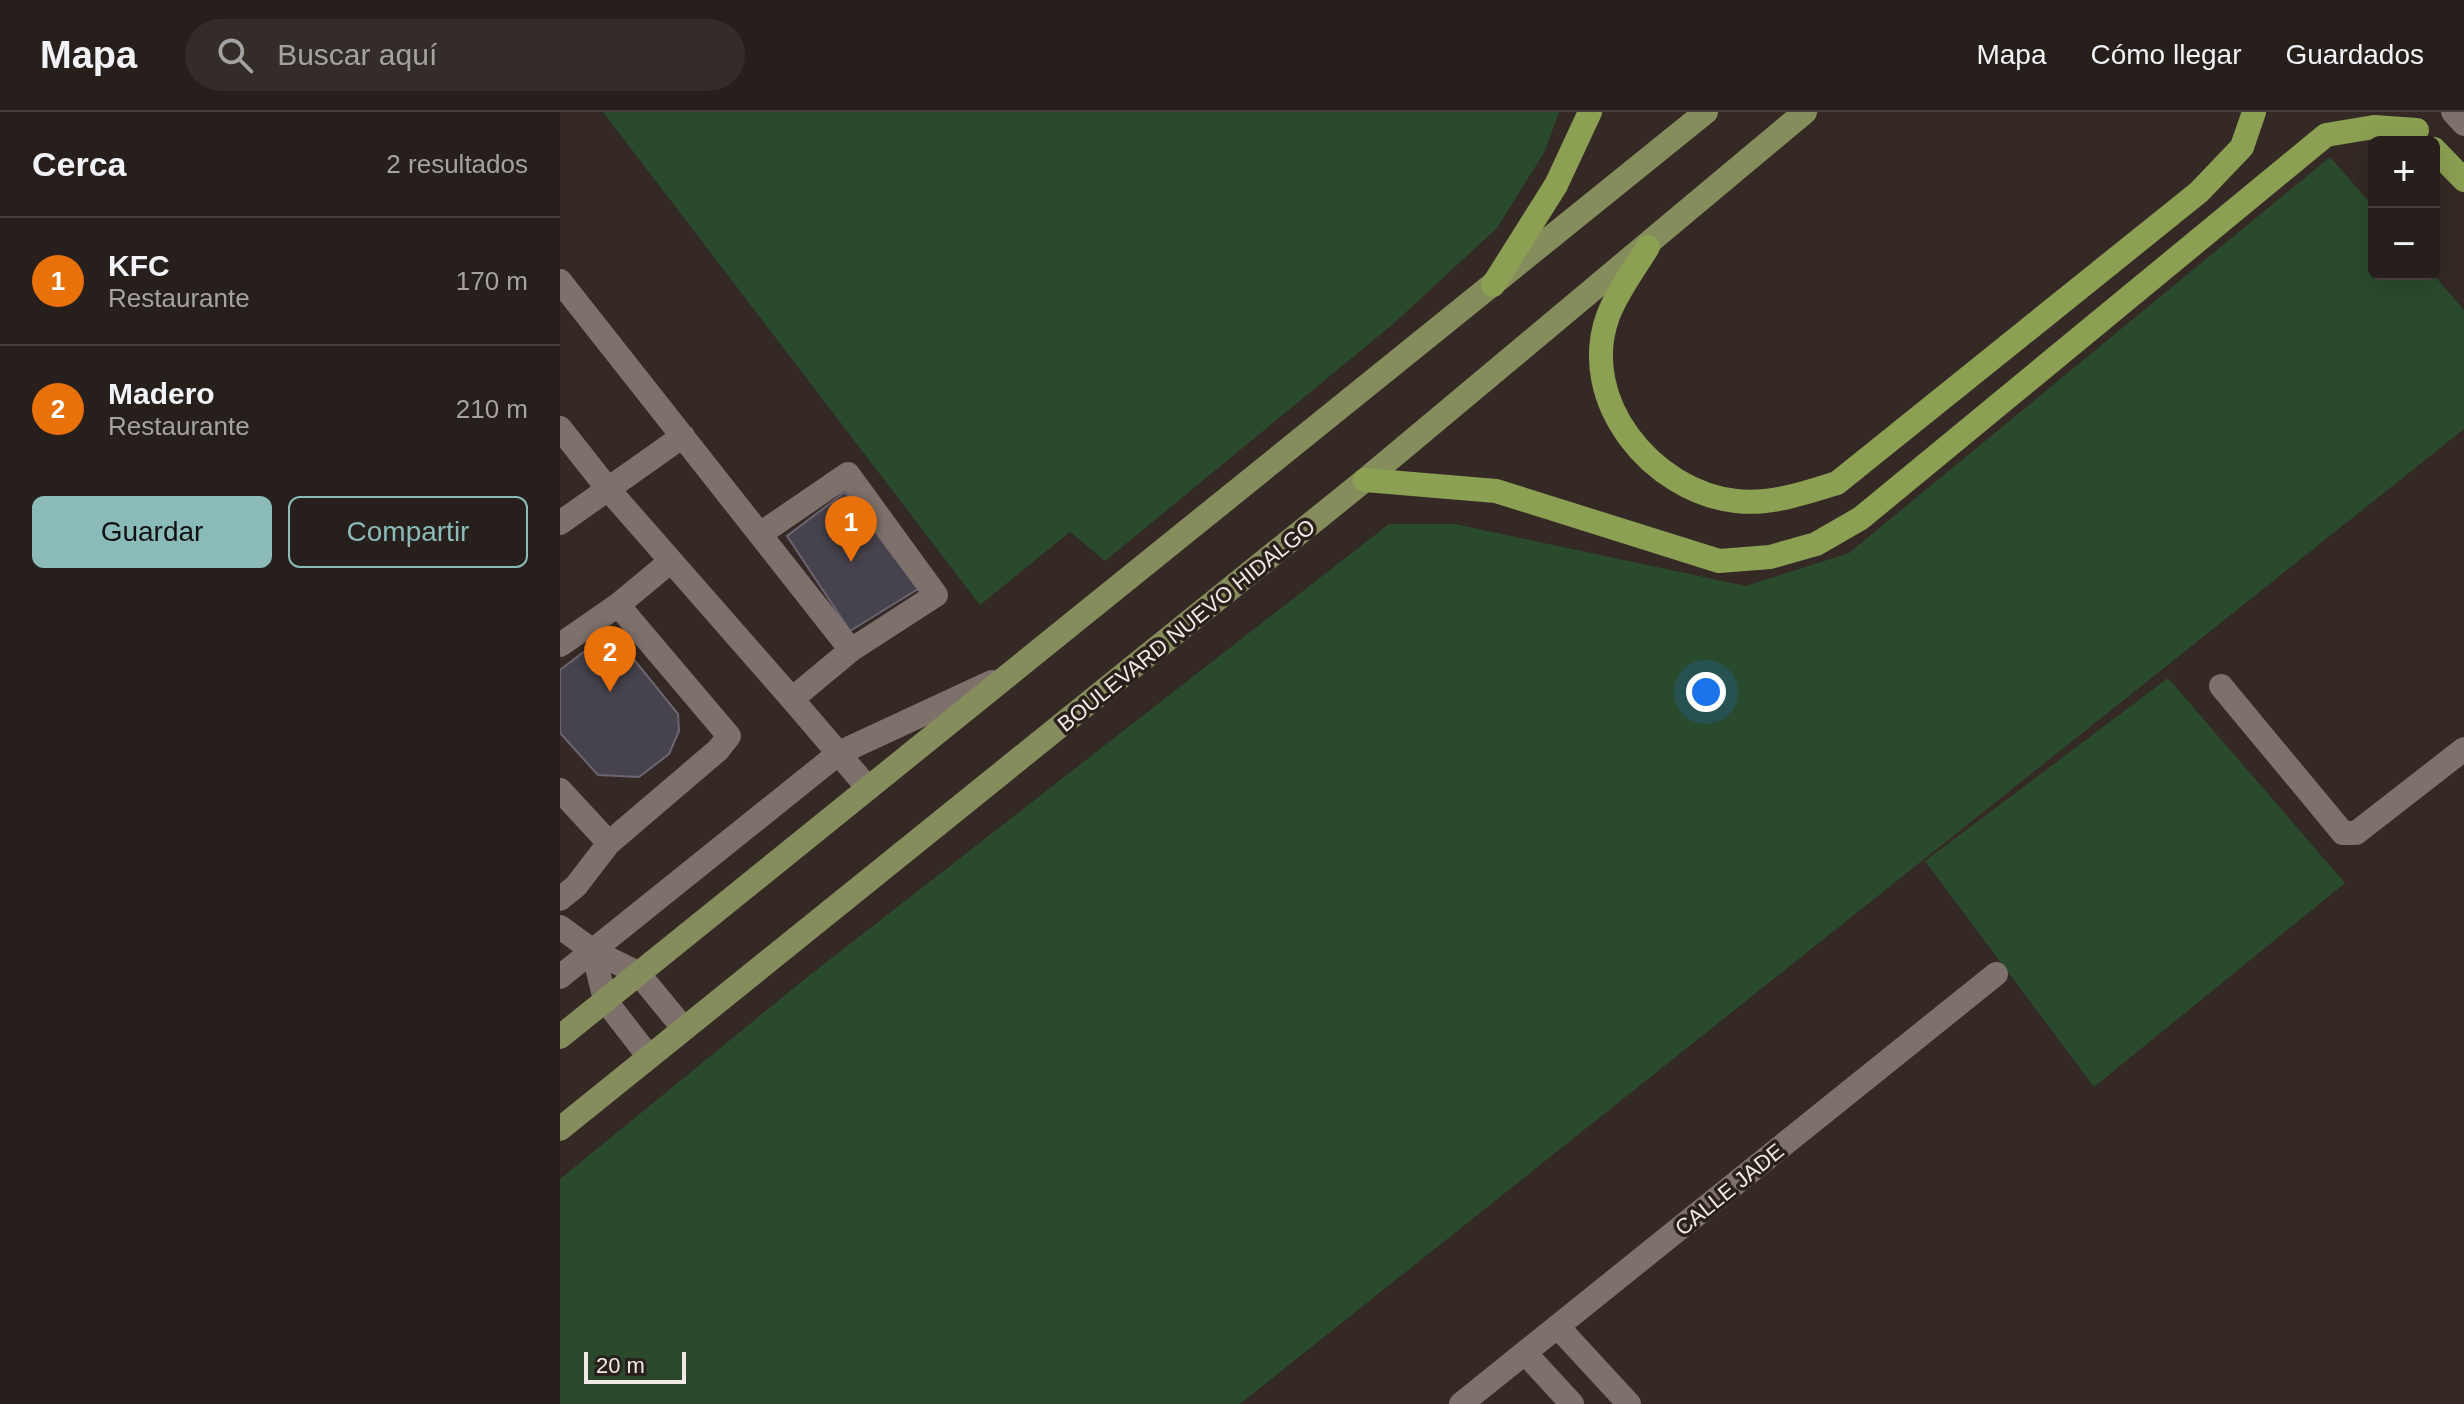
<!DOCTYPE html>
<html lang="es">
<head>
<meta charset="utf-8">
<style>
	:root { --surface:#271f1c; --page:#332c29; --text:#f1f3f6; --muted:#a4a2a3; --line:#433d3b; --accent:#8bbbb9 }
	body { margin:0; font-family:Helvetica,sans-serif; background:var(--page); color:var(--text) }
	.controls { position:absolute; right:24px; top:24px; display:grid; overflow:hidden; border-radius:12px; box-shadow:0 8px 32px #0002 }
	.controls button { width:72px; height:72px; display:grid; place-items:center; padding:0; border:0; border-bottom:2px solid var(--line); background:var(--surface); color:var(--text); font:40px sans-serif }
	.scale { position:absolute; left:24px; bottom:20px; width:102px; box-sizing:border-box; padding-left:8px; border:4px solid #f0e9e6; border-top:0; font-size:22px; line-height:28px; white-space:nowrap; color:#f0e9e6; -webkit-text-stroke:6px #2a201b; paint-order:stroke }
	.you { position:absolute; left:1146px; top:580px; width:28px; height:28px; margin:-20px; border:6px solid #fff; border-radius:50%; background:#1a73e8; box-shadow:0 0 0 12px #1a73e833 }
	.badge { display:grid; place-items:center; width:52px; height:52px; border-radius:50%; background:var(--accent); color:#fff; font-size:26px; font-weight:700 }
	.pin { position:absolute; translate:-50% -66px; filter:drop-shadow(0 2px 4px #0008) }
	.pin::after { content:''; position:absolute; top:42px; width:28px; height:24px; background:inherit; clip-path:polygon(0 0,100% 0,50% 100%) }
	.list { margin:0; padding:0; list-style:none }
	h2 { display:flex; justify-content:space-between; align-items:center; height:104px; margin:0; padding:0 32px; font-size:34px }
	h2 small { font-size:26px; font-weight:400; color:var(--muted) }
	.list li { display:grid; grid-template-columns:52px 1fr auto; gap:24px; align-items:center; box-sizing:border-box; height:128px; padding:0 32px; border-top:2px solid var(--line) }
	.list b { display:block; font-size:30px; white-space:nowrap }
	.list p { margin:0; font-size:26px; white-space:nowrap; color:var(--muted) }
	.list em { font-size:26px; font-style:normal; color:var(--muted) }
	.actions { display:flex; gap:16px; padding:24px 32px }
	.actions a { flex:1; padding:18px 0; border:2px solid var(--accent); border-radius:12px; text-align:center; font-size:28px; color:var(--accent) }
	.actions .main { background:var(--accent); color:#111 }
	.icon { flex:none; width:44px; height:44px; fill:none; stroke:currentColor; stroke-width:2; stroke-linecap:round; stroke-linejoin:round }
	.map { position:relative; flex:none; width:1904px; height:1292px; overflow:hidden }
	header { display:flex; align-items:center; gap:48px; box-sizing:border-box; height:112px; padding:0 40px; background:var(--surface); border-bottom:2px solid var(--line) }
	header strong { font-size:38px }
	nav { display:flex; gap:44px; margin-inline-start:auto; font-size:28px }
	.search { width:560px; height:72px; background:var(--page); display:flex; align-items:center; gap:20px; box-sizing:border-box; padding:0 28px; border-radius:44px; color:var(--muted); font-size:30px }
	main { display:flex }
	aside { flex:1; background:var(--surface) }
	.map>svg:first-child { display:block }
	.green { fill:#2a4a2d }
	.building { fill:#47434d; stroke:#6a6570; stroke-width:2 }
	.lines { fill:none; stroke-linecap:round; stroke-linejoin:round }
	.minor { stroke:#7e716c; stroke-width:24 }
	.major { stroke:#868d5c; stroke-width:24 }
	.highway { stroke:#8ba052; stroke-width:24 }
	.labels { text-anchor:middle; stroke-width:7; stroke-linejoin:round; paint-order:stroke }
	.street-label { font-size:22px; fill:#f0e9e6; stroke:#2a201b }
</style>
</head>
<body>
<header>
<strong>Mapa</strong>
<div class="search"><svg class="icon" aria-label="search" viewBox="0 0 24 24"><circle cx="10" cy="10" r="6"/><path d="M15 15l6 6"/></svg>Buscar aquí</div>
<nav><a>Mapa</a><a>Cómo llegar</a><a>Guardados</a></nav>
</header>
<main>
<aside>
<h2>Cerca<small>2 resultados</small></h2>
<ul class="list">
<li><span class="badge" style="background:#e8710a">1</span><div><b>KFC</b><p>Restaurante</p></div><em>170 m</em></li>
<li><span class="badge" style="background:#e8710a">2</span><div><b>Madero</b><p>Restaurante</p></div><em>210 m</em></li>
</ul>
<div class="actions"><a class="main">Guardar</a><a>Compartir</a></div>
</aside>
<div class="map">
<svg width="1904" height="1292" viewBox="0 0 1904 1292">
	<rect width="100%" height="100%" fill="#342925"/>
	<!-- green -->
	<path class="green" d="M43,0H999L985,39L937,116L832,213L545,449L510,420L420,493Z
		M1770,45L1814,95V162H1873L1904,198V317L680,1292H0V1067L246,866L829,412H895L1186,474L1289,441Z
		M1608,566L1785,771L1534,975L1365,749Z"/>
	<!-- building -->
	<path class="building" d="M285,380L358,477L290,519L227,424Z
		M51,519L118,602L119,619L109,642L79,665L38,663L0,621V558Z"/>
	<g class="lines">
		<!-- minor -->
		<path class="minor" d="M1893,0L1904,12
			M0,169L291,538L232,587L308,676
			M0,316L48,377L232,587
			M0,411L123,324
			M200,422L288,362L376,483L291,538
			M0,533L58,493L111,449
			M1661,574L1783,721H1796L1904,637
			M0,678L49,731
			M0,787L16,774L49,731L158,638L169,624L58,493
			M0,815L33,839L78,861L124,917
			M33,839L45,888L89,945
			M0,865L279,641L432,570
			M998,1215L1069,1292
			M965,1241L1012,1292
			M901,1292L1436,862"/>
		<!-- major -->
		<path class="major" d="M0,925L1146,0
			M0,1017L805,368L1245,0"/>
		<!-- highway -->
		<path class="highway" d="M1874,37L1904,68
			M1088,135C1075,156 1057,180 1048,204C1017,289 1093,380 1176,389C1210,393 1245,381 1277,371L1639,80L1682,35L1694,0
			M933,173L996,73L1030,0
			M805,368L936,379L1159,449L1210,445L1256,432L1301,406L1766,23L1814,15L1857,18"/>
	</g>
	<g class="labels">
		<!-- street labels -->
		<g class="street-label">
			<text transform="translate(626 513) rotate(-39)" y="8">BOULEVARD NUEVO HIDALGO</text>
			<text transform="translate(1169 1077) rotate(-39)" y="8">CALLE JADE</text>
		</g>
	</g>
</svg>
<div class="controls">
<button>+</button>
<button>−</button>
</div>
<div class="scale">20 m</div>
<div class="you"></div>
<div class="pin badge" style="left:291px;top:450px;background:#e8710a">1</div>
<div class="pin badge" style="left:50px;top:580px;background:#e8710a">2</div>
</div>
</main>
</body>
</html>
